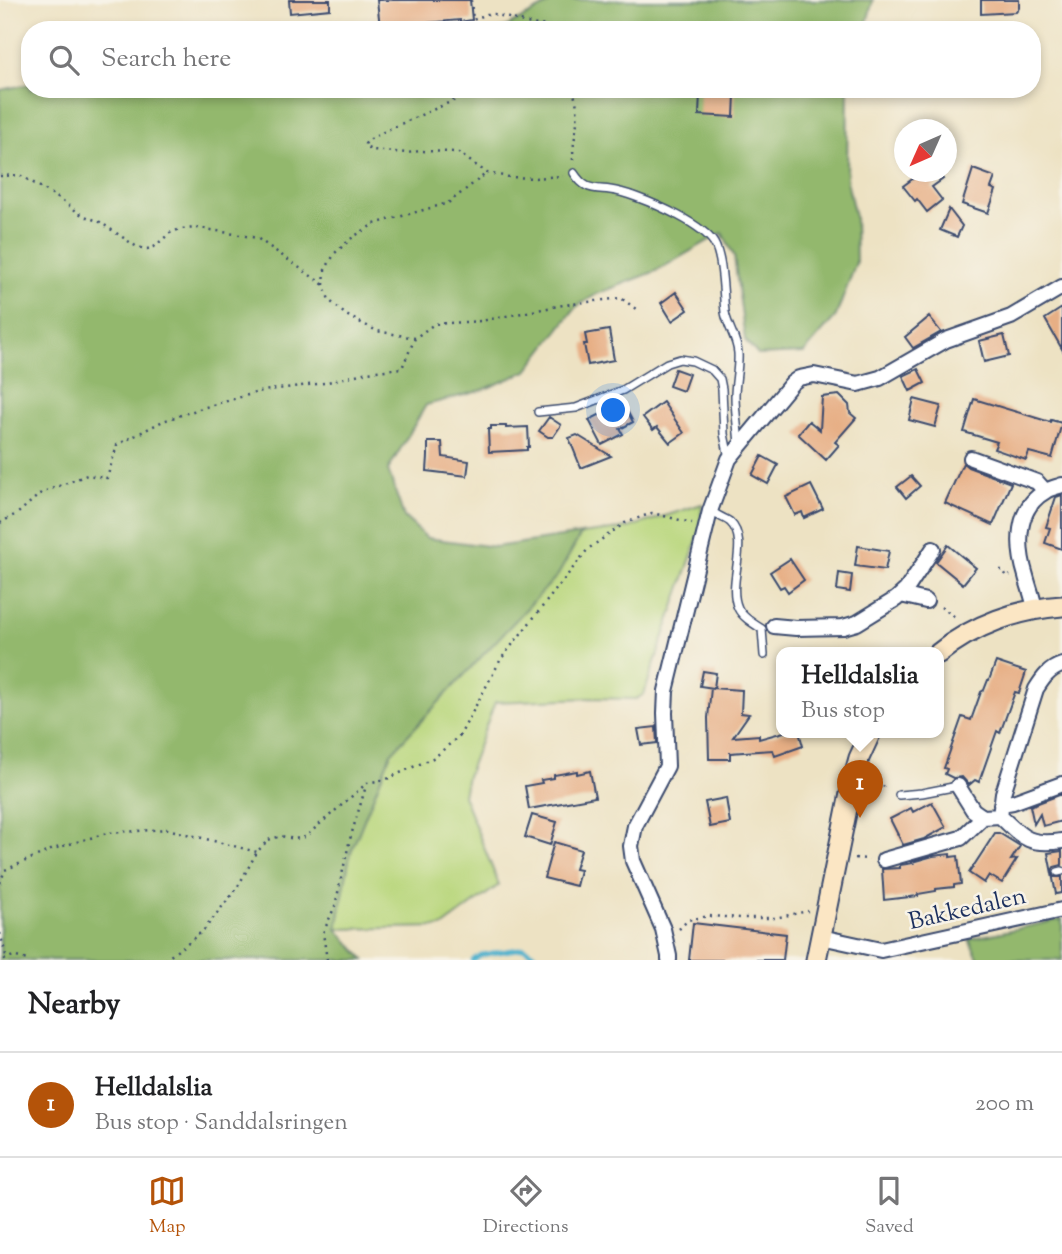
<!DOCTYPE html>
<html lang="en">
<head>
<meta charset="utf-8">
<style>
	:root { --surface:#fff; --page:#f2f2f2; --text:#202124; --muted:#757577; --line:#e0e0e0; --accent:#b45309 }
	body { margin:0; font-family:"Sorts Mill Goudy",serif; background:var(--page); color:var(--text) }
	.compass { position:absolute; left:894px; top:119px; width:63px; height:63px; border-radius:50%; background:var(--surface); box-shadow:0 4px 10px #0003; rotate:225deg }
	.you { position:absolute; left:614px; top:411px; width:24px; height:24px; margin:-18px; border:5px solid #fff; border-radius:50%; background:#1a73e8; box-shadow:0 0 0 10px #1a73e833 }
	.badge { display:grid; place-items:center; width:46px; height:46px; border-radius:50%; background:var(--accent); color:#fff; font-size:23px; font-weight:700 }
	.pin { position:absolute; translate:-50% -58px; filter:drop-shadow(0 2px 4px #0008) }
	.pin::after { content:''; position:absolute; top:37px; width:24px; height:21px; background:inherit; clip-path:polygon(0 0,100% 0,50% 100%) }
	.popup { position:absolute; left:776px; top:647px; width:168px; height:91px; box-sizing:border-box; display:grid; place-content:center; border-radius:14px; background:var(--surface); filter:drop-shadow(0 2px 5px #0005); font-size:23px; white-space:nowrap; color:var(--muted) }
	.popup b { font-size:26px; color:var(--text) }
	.popup::after { content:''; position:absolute; left:50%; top:100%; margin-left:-14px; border:14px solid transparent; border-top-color:var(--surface) }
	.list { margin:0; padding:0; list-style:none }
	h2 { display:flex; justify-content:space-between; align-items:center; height:91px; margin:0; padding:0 28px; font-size:30px }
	h2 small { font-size:23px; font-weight:400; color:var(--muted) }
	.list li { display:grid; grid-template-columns:46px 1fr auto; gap:21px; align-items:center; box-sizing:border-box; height:105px; padding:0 28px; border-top:2px solid var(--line) }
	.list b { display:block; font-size:26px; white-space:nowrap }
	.list p { margin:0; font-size:23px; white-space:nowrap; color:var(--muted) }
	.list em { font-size:23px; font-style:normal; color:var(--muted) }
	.icon { flex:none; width:38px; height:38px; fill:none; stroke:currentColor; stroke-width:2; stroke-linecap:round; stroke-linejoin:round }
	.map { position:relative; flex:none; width:1062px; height:960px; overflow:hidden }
	.search { position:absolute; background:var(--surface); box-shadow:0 4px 10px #0003; left:21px; right:21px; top:21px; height:77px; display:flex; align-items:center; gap:18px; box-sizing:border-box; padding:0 24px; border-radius:28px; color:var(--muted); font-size:26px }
	.sheet { height:196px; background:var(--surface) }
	nav { display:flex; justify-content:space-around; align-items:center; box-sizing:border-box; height:98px; border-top:2px solid var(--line); background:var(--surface); font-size:19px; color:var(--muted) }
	nav a { display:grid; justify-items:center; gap:4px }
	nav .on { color:var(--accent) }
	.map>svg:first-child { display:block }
	.green { fill:#bad77e; stroke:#6a836e; stroke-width:2 }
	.forest { fill:#93b86d; stroke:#577466; stroke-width:2 }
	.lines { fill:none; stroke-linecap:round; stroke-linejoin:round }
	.stream { stroke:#4fb2ce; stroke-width:4.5 }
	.building { fill:#e7af85 }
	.lane-casing { stroke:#3a4a6d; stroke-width:10 }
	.street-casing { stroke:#3a4a6d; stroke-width:18 }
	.secondary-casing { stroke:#3a4a6d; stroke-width:23 }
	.path { stroke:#3a4a6d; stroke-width:2.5; stroke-dasharray:2 5; stroke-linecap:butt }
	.lane { stroke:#fff; stroke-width:7 }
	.street { stroke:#fff; stroke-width:14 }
	.secondary { stroke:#fbe6c4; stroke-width:19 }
	.labels { text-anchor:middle; stroke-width:5; stroke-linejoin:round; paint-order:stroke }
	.street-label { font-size:24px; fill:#1b2f5e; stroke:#f7f3e8 }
</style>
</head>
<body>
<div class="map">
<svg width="1062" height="960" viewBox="0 0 1062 960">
	<rect width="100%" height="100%" fill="#f7f3e8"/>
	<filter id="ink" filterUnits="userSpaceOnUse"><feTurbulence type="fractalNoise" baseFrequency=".0143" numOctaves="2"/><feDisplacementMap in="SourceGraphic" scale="14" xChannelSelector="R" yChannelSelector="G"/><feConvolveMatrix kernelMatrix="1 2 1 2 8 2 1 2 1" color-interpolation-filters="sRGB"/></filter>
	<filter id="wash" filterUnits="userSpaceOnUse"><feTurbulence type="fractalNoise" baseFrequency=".00686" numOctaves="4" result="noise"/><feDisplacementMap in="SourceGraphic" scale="28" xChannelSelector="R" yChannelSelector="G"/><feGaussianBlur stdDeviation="1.57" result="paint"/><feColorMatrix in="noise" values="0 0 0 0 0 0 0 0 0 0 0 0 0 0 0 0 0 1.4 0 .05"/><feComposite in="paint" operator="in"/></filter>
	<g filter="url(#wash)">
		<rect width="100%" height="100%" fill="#ede2c3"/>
		<!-- green -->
		<path class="green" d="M702,504L700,531L644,694L636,699L588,698L495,702L467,776L463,795L499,885L442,927L337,929L350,854L391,753L558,575L581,534L628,528Z"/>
		<!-- forest -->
		<path class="forest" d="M550,0H873L865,30H500L549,4Z
			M30,84V89H848L847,181L855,217L856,263L836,316L804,353L758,355L745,340L734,256L722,233L656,271L597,294L576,307L527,371L483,390L426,405L388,470L404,517L427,538L495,547L581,534L558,575L391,753L350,854L337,929L365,960H0V90Z
			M1062,919V960H979L969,939Z"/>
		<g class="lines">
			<!-- stream -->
			<path class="stream" d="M473,960L481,955L524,948L544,960"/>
		</g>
		<g id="blocks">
			<!-- building -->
			<path class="building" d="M289,0H330V9L290,13Z
				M377,0H470L472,20L460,22V20L380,27Z
				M981,0H1019V8L1016,12L981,14Z
				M708,89H726V93L735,94L734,117L699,115L700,92H708Z
				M973,169L995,177L991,188L996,190L988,213L962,204Z
				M922,172H937L943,179L932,187L942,200L927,212L917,199L915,201L903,186Z
				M949,209L962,226L957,237L940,230Z
				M676,292L688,310L672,321L661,303Z
				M1062,308V349L1045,319Z
				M929,317L941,332L913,348L905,337Z
				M609,330L614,360L588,365L584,344H587L585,334Z
				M1004,335L1009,356L984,362L979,341Z
				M675,369L689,374L683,391L669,386Z
				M918,369L925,383L910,391L903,376Z
				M839,395L849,405L850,413L856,418L835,442L839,445L826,460L798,434L809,421L820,430L822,397Z
				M914,399L941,406L935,427L909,420Z
				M974,399L1050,422L1051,420L1062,423L1052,458L1029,452L1026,460L994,449L997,442L964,432Z
				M663,402L684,433L670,443L657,427L653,430L643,417Z
				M623,403L633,422L620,429L623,434L602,445L589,420Z
				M549,417L561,425L553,437H548L539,431Z
				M491,426H506V428L528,427L529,447H527V450L489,452L488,429H491Z
				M577,435L611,456L581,468L569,438Z
				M428,442H442L443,457L469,461L467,476L427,471L428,456Z
				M762,456L778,465L768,484L752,475Z
				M963,463L968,467L1011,483L993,525L945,503Z
				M911,476L920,486L906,498L897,487Z
				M811,485L823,509L804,518L802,512L795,515L786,497Z
				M1062,495V549L1045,543L1050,528L1046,527L1056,497Z
				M948,545L976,568L963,584L936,562Z
				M858,546L889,551L885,570L855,566Z
				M790,559L804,580L788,592L784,586L780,588L770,572Z
				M839,573L852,575L850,592L837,590Z
				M996,662L1026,672L1019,693L1015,692L1000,733L997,731L979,782L975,780L969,785L962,777L953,778L945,774L947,769L944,768L962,717L971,720L981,692L984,690L988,680H989Z
				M703,671L716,673L714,688L700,686Z
				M711,688L742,690L741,713L749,714L733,737L759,735V739L784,732H799L803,746L775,756L773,750L730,753V759H709L708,718Z
				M656,727L657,743L641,745L638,729Z
				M577,771V774L590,771L595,797L529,809L525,786L542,783L541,780L554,778V775Z
				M1062,794V821L1043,826L1040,814L1034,824L1030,806Z
				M726,798L730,823L710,827L705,802Z
				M932,802L946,827L924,839L903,845L890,819L911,808L913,812Z
				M532,815L557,822L550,845L525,837Z
				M995,833H999L1020,846L1011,860L1017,859L1002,883L989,875L984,883L969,873Z
				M554,842L581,850L575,869L580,870L576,886L544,878Z
				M1062,851V865L1054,867L1052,871L1054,877H1062V893L1056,894L1048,853Z
				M950,854V857L958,856L961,884L954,885V887L936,889V891L918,894V896L884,900L882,869L900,868V865L913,863L912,862L933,856Z
				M693,923L786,934L783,960H689Z"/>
		</g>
	</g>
	<g filter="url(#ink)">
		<use href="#blocks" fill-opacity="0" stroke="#3a4a6d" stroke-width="2"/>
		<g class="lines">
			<defs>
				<path id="lane" d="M574,173C585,190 592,188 610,190C619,191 628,194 636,197C658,205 702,224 714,243C723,258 723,294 725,312C727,326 737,338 738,353C739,367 735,382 735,396C735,412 738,429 739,445
					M538,412L576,408L623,390L667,363L680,359L693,361L712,370L720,379L722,389L724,434L729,458
					M710,511C716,515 725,518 730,522C751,542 726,582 738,608C742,617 754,624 762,629L764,655
					M899,795L922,793L958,786
					M1058,872L1062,871"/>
				<path id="street" d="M971,458L1037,482L1045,491
					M901,595L926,601
					M1035,609C1033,597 1029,588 1026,576C1017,547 1015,508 1046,491C1051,488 1057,487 1062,485
					M774,626L796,628L843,627L857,623L896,599L906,590L933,549
					M1062,665C1049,669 1043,678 1036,689L1003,793L1000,816C1023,838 1029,846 1062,841
					M958,786L973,810L983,817
					M1001,804L1013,802L1062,784
					M884,860L961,838L983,817L1000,816
					M821,937L881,950L1062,910
					M669,960V956L663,929L633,861L631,846L635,826L667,766L665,713L666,691L710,511L729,459L792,383L799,378L814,375L858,384L880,378L946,340L1011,317L1062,287"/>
				<path id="secondary" d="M939,653C973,625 1019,609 1062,606
					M816,960L852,784L859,758L871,732"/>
			</defs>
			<!-- lane casing -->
			<use href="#lane" class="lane-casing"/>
			<!-- street casing -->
			<use href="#street" class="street-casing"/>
			<!-- secondary casing -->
			<use href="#secondary" class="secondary-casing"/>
			<!-- path -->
			<path class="path" d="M471,0L473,20L487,14H494L531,24L555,27L593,24L604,30
				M480,89L387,130L369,140L365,144L367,148L372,150L407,153L420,151L457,152L487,173L509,177L535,178L563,176
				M572,89C584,117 572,134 573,161
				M0,176L20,175L52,194L82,215L100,222L137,247L147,249L154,247L170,233L180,229L200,228L257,238L324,285
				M415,338L377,331L346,315L329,300L324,285L325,270L335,253L353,237L374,224L448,203L487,173
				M0,523L18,513L41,493L87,475L107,478L117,445L163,421L202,408L262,391L324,383L368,372L402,368L415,338L434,324L481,321L563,305L621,298L636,309
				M1000,570H1003L1007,577L1010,575
				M941,607L958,619
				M869,782L889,788
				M855,858L869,859
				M0,883L5,870L53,849L107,833L167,829L257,852
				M679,929L688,920L709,916L741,918H775L808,911
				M0,933L7,959
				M4,960L13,956L27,960
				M165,960L203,931L237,888L257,852L268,840L281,836L294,839L305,837L367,783L387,779L435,757L460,735L501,659L588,549L625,523L652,513L692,523
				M327,960L323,933L335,906L350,839L366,786"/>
			<!-- lane -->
			<use href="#lane" class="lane"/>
			<!-- street -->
			<use href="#street" class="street"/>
			<!-- secondary -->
			<use href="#secondary" class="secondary"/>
		</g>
	</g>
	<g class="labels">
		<!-- street labels -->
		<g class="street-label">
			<text transform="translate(967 908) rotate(-13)" y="8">Bakkedalen</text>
		</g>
	</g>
</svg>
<svg class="compass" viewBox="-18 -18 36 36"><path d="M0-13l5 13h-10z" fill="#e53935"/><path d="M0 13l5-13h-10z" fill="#757577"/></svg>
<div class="you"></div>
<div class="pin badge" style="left:860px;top:818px">1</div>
<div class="popup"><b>Helldalslia</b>Bus stop</div>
<div class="search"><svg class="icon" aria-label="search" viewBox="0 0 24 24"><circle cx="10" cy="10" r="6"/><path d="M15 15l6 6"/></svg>Search here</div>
</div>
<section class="sheet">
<h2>Nearby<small></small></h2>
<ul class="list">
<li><span class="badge">1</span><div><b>Helldalslia</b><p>Bus stop · Sanddalsringen</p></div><em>200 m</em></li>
</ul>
</section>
<nav>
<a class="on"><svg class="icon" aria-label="map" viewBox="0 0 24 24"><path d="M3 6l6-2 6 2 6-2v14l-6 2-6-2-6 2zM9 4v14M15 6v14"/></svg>Map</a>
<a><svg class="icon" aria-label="directions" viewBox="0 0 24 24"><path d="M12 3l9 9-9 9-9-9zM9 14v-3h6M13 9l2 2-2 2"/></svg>Directions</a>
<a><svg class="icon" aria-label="saved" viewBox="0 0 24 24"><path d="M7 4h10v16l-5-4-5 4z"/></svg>Saved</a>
</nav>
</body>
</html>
